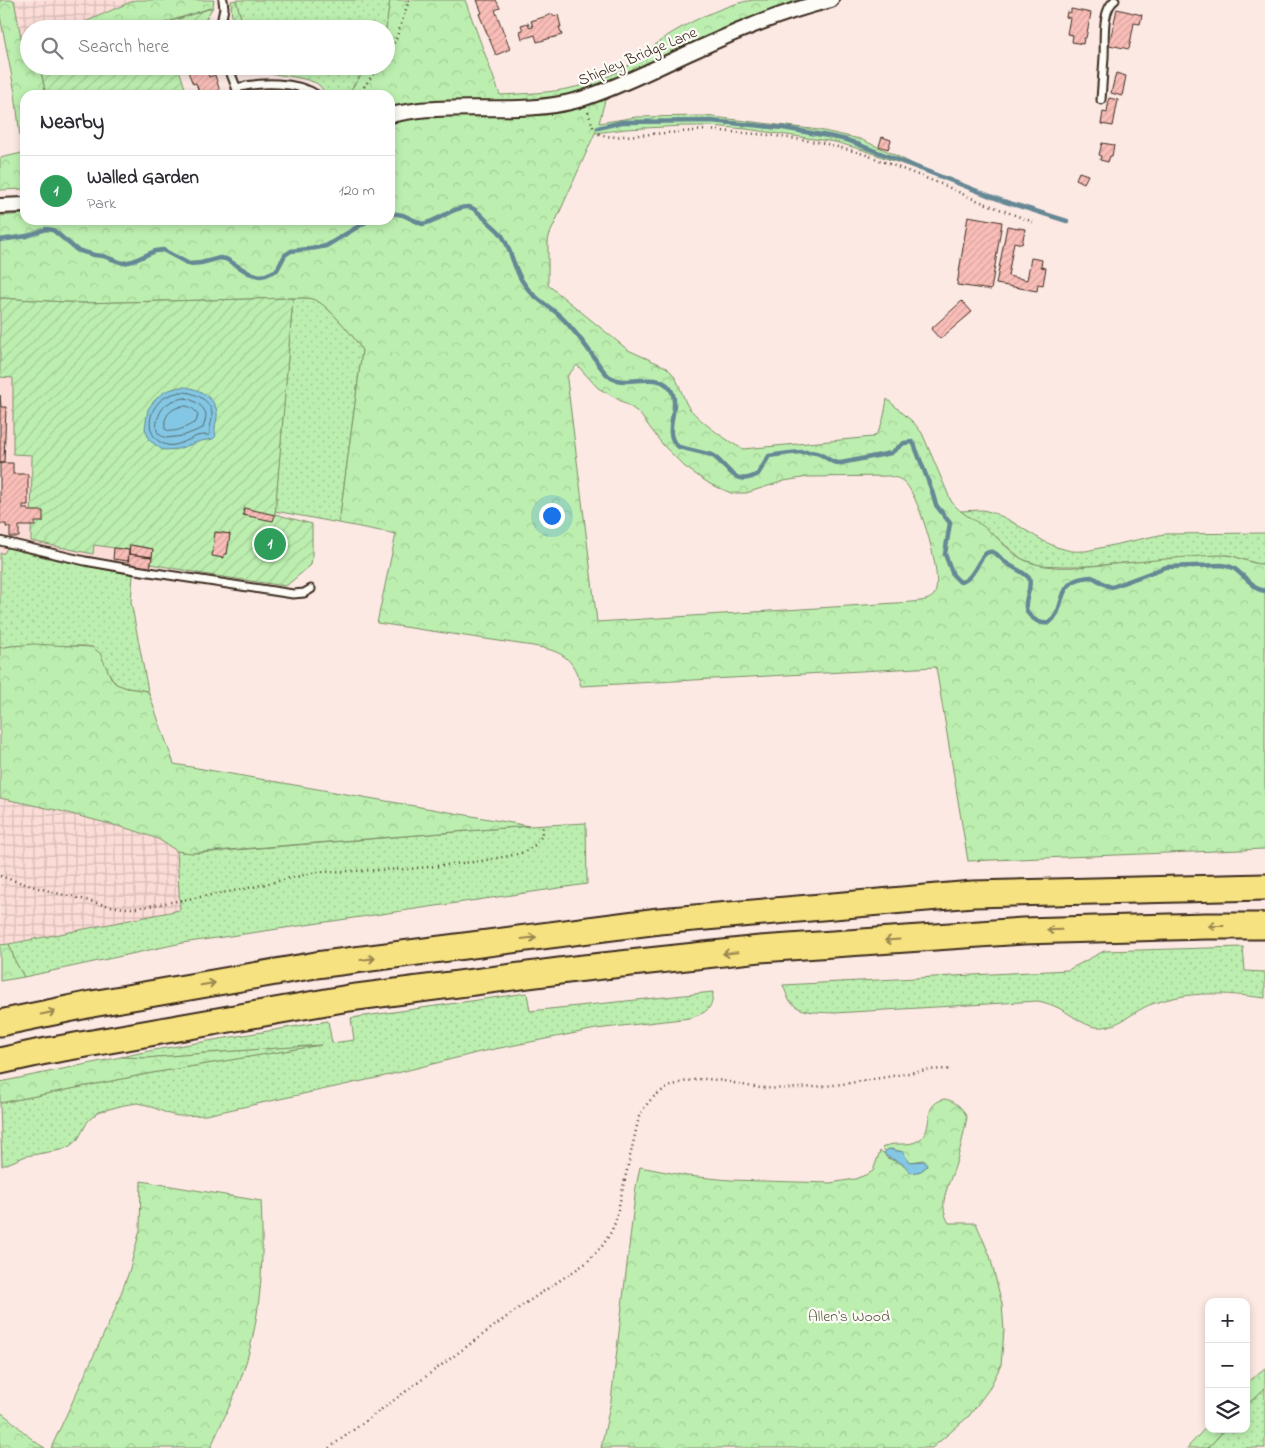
<!DOCTYPE html>
<html lang="en">
<head>
<meta charset="utf-8">
<style>
	:root { --surface:#fff; --page:#f2f2f3; --text:#2b2b33; --muted:#7c7c81; --line:#e1e1e2; --accent:#1a73e8 }
	body { margin:0; font-family:"Indie Flower",sans-serif; background:var(--page); color:var(--text) }
	.controls { position:absolute; right:15px; bottom:15px; display:grid; overflow:hidden; border-radius:10px; box-shadow:0 2px 8px #0003 }
	.controls button { width:45px; height:45px; display:grid; place-items:center; padding:0; border:0; border-bottom:1px solid var(--line); background:var(--surface); color:var(--text); font:25px sans-serif }
	.you { position:absolute; left:551px; top:515px; width:18px; height:18px; margin:-12px; border:4px solid #fff; border-radius:50%; background:#1a73e8; box-shadow:0 0 0 8px #1a73e833 }
	.badge { display:grid; place-items:center; width:32px; height:32px; border-radius:50%; background:var(--accent); color:#fff; font-size:16px; font-weight:700 }
	.pin { position:absolute; translate:-50% -50%; border:2px solid #fff; box-shadow:0 1px 5px #0006 }
	.list { margin:0; padding:0; list-style:none }
	h2 { display:flex; justify-content:space-between; align-items:center; height:65px; margin:0; padding:0 20px; font-size:21px }
	h2 small { font-size:16px; font-weight:400; color:var(--muted) }
	.list li { display:grid; grid-template-columns:32px 1fr auto; gap:15px; align-items:center; box-sizing:border-box; height:70px; padding:0 20px; border-top:1px solid var(--line) }
	.list b { display:block; font-size:19px; white-space:nowrap }
	.list p { margin:0; font-size:16px; white-space:nowrap; color:var(--muted) }
	.list em { font-size:16px; font-style:normal; color:var(--muted) }
	.icon { flex:none; width:28px; height:28px; fill:none; stroke:currentColor; stroke-width:2; stroke-linecap:round; stroke-linejoin:round }
	.map { position:relative; flex:none; width:1265px; height:1448px; overflow:hidden }
	.search { position:absolute; background:var(--surface); box-shadow:0 2px 8px #0003; left:20px; top:20px; width:375px; height:55px; display:flex; align-items:center; gap:12px; box-sizing:border-box; padding:0 18px; border-radius:28px; color:var(--muted); font-size:19px }
	.panel { position:absolute; background:var(--surface); box-shadow:0 2px 8px #0003; left:20px; top:90px; width:375px; height:135px; border-radius:15px }
	.map>svg:first-child { display:block }
	.built { fill:#fbdcd7 }
	.industrial { fill:url(#industrial-grid) }
	.grass { fill:url(#grass-dots); stroke:#7c8c66 }
	.forest { fill:url(#forest-crowns); stroke:#7c8c66; fill-rule:evenodd }
	.garden { fill:url(#garden-furrows); stroke:#7c8c66; fill-rule:evenodd }
	.water { fill:#83c7e4; stroke:#668895 }
	.lines { fill:none; stroke-linecap:round; stroke-linejoin:round }
	.shore { stroke:#58696d; stroke-width:1 }
	.stream { stroke:#668895; stroke-width:4.5 }
	.building { fill:url(#building-hatch); stroke:#3b2a1e }
	.service-casing { stroke:#3b2a1e; stroke-width:11 }
	.minor-casing { stroke:#3b2a1e; stroke-width:18 }
	.motorway-casing { stroke:#3b2a1e; stroke-width:29 }
	.path { stroke:#3b2a1e; stroke-width:2.5; stroke-dasharray:1 4; stroke-linecap:butt }
	.service { stroke:#fdfcf7; stroke-width:7 }
	.minor { stroke:#fdfcf7; stroke-width:14 }
	.motorway { stroke:#f7e281; stroke-width:25 }
	.oneway { stroke:#998650 }
	.labels { text-anchor:middle; stroke-width:4.5; stroke-linejoin:round; paint-order:stroke }
	.street-label { font-size:16px; fill:#3b2a1e; stroke:#fdfcf7 }
	.park-label { font-size:16px; fill:#5b5b42; stroke:#fdfcf7 }
</style>
</head>
<body>
<div class="map">
<svg width="1265" height="1448" viewBox="0 0 1265 1448">
	<defs>
		<pattern id="industrial-grid" width="8" height="8" patternUnits="userSpaceOnUse" patternTransform="scale(1.25)"><rect width="8" height="8" fill="#fbdcd7"/><path d="M0 4h8M4 0v8" fill="none" stroke="#d8bdb8"/></pattern>
		<pattern id="grass-dots" width="8" height="8" patternUnits="userSpaceOnUse" patternTransform="scale(1.25)"><rect width="8" height="8" fill="#bcefaf"/><path d="M2 2h.1M6 6h.1" fill="none" stroke="#a2cd96" stroke-width="1.8" stroke-linecap="round"/></pattern>
		<pattern id="forest-crowns" width="20" height="18" patternUnits="userSpaceOnUse" patternTransform="scale(1.25)"><rect width="20" height="18" fill="#bcefaf"/><path d="M2 6a3 3 0 1 1 6 0M12 15a3 3 0 1 1 6 0" fill="none" stroke="#a2cd96"/></pattern>
		<pattern id="garden-furrows" width="10" height="10" patternUnits="userSpaceOnUse" patternTransform="scale(1.25)"><rect width="10" height="10" fill="#bcefaf"/><path d="M-1 1l2-2M0 10L10 0M9 11l2-2" fill="none" stroke="#a2cd96"/></pattern>
		<pattern id="building-hatch" width="6" height="6" patternUnits="userSpaceOnUse" patternTransform="scale(1.25)"><rect width="6" height="6" fill="#fabeb8"/><path d="M-1 1l2-2M0 6l6-6M5 7l2-2" fill="none" stroke="#d7a39e"/></pattern>
	</defs>
	<rect width="100%" height="100%" fill="#fce9e4"/>
	<filter id="ink" filterUnits="userSpaceOnUse"><feTurbulence type="fractalNoise" baseFrequency=".02" numOctaves="2"/><feDisplacementMap in="SourceGraphic" scale="10" xChannelSelector="R" yChannelSelector="G"/><feConvolveMatrix kernelMatrix="1 2 1 2 8 2 1 2 1" color-interpolation-filters="sRGB"/></filter>
	<g filter="url(#ink)">
		<!-- built -->
		<path class="built" d="M0,377H13V454H32V541L92,554L94,545L129,550V554L152,557L148,578L52,559L7,548L4,554L0,553Z"/>
		<!-- industrial -->
		<path class="industrial" d="M3,0H135L68,29H29V46L11,53Z
			M0,798L56,810L133,830L158,839L166,844L177,851L181,910L0,945Z"/>
		<!-- grass -->
		<path class="grass" d="M236,0H390L386,29H244Z
			M255,66H368L354,85L348,95H326C324,92 322,88 319,85C309,77 271,74 257,72Z
			M293,298C301,298 310,297 317,301C327,305 359,341 362,351L339,523L275,511Z
			M983,510C1014,516 1037,544 1067,550C1073,552 1080,551 1086,551L1164,534L1265,533V564H1258L1229,555L1087,566H1062L1039,565L1022,559L990,532L960,511Z
			M7,548L52,559L133,575L131,602L148,691L127,688L116,684L92,647L85,646H11L0,648V553H4Z
			M586,823L587,884L182,943L24,977L15,961L9,944L180,910L177,851L184,852L199,853L529,826Z
			M1243,947L1245,971L1265,972V998C1223,993 1193,990 1152,1004C1132,1011 1119,1029 1096,1027C1087,1026 1077,1019 1069,1014C1060,1008 1049,1003 1038,1001L834,1013C820,1012 799,1014 789,1000C787,996 785,990 783,985L1068,970L1104,951Z
			M713,992C713,1010 705,1013 690,1018L596,1029L480,1052L381,1077L206,1115L178,1116L169,1114L147,1105L137,1103L124,1105L98,1112L88,1121L78,1139L70,1146L61,1150L26,1156L2,1166L0,1103L152,1073L313,1046L194,1054L146,1058L121,1057L154,1050L328,1021L332,1043L354,1040L351,1018L527,993L530,1011Z
			M1265,1388V1448H1208L1225,1429H1246V1406Z"/>
		<!-- forest -->
		<path class="forest" d="M0,0H14L23,48L29,46V66H40L46,95H25V189L0,190V158L22,153L15,93L0,16Z
			M135,0H214L213,7L146,29H69Z
			M390,0H465L500,95C541,93 573,92 611,75C633,66 648,49 667,36C689,22 728,3 754,0C773,0 796,0 815,0L617,81L622,92L605,100L599,123L636,117L705,116L819,130L860,139L887,151L939,177L860,149L835,142L746,129L711,126H683L626,129L595,133L549,236L548,242V285L628,350L666,367C679,378 680,391 687,405C695,418 728,442 743,449L873,437C883,430 885,410 887,399L914,423L922,433L951,501C961,515 977,520 989,531C1001,540 1011,554 1024,560C1051,572 1086,566 1115,564C1150,561 1186,556 1221,555C1237,554 1249,565 1265,564V849L968,861L936,667L581,686C573,657 562,651 533,646L377,623L396,534L339,523L362,351C359,341 327,305 317,301C310,297 301,298 293,298L81,303L0,298V216L25,214V220H390V95H348L354,85L368,66H386V29ZM577,365L598,388L628,405L639,413L663,445L685,467L710,484L731,493H746L784,481L808,477L889,476C896,478 901,478 906,484C919,497 945,580 934,595C929,601 919,601 912,602L597,622L567,380L568,375Z
			M34,644L92,647L100,653L112,680L116,684L127,688L148,691L174,764L529,826L191,853L177,851L158,839L133,830L56,810L0,798V648L11,646Z
			M9,944L15,961L24,977L0,981V945Z
			M321,1045L152,1073L0,1103V1082L121,1057L146,1058L194,1054Z
			M944,1099C954,1100 963,1108 967,1117C964,1132 961,1148 956,1163C951,1182 936,1203 949,1223H976L990,1256L1002,1304L1004,1331L1001,1365L989,1389L969,1416L932,1448H601L611,1401L636,1187L640,1167L687,1176L730,1180L830,1183L855,1179L868,1174L873,1171L880,1151L884,1153L887,1158L900,1163L918,1172L924,1169L927,1166L923,1160L911,1162L907,1159L903,1152L891,1149L885,1151L882,1148C893,1140 908,1148 919,1140C936,1128 920,1106 944,1099Z
			M141,1181L261,1201C264,1259 262,1313 244,1369C236,1395 222,1421 211,1447L212,1448H51L114,1312L129,1272L140,1230Z
			M1265,1368V1388L1246,1406V1383Z
			M0,1412C16,1422 28,1439 45,1448H0Z
			M1209,1424V1429H1225L1208,1448H1187Z"/>
		<!-- garden -->
		<path class="garden" d="M236,0L244,29H229L232,20L231,1Z
			M213,7L200,29H146L206,10Z
			M40,66H160L161,71L178,66L187,95H46Z
			M0,298L81,303L293,298L275,514L312,524V558L311,565L286,586L209,575L151,564L153,549L131,545L129,550L94,545L93,554L31,541L32,455L13,454V378L0,377ZM216,532L230,534L227,554H224V557L212,555Z"/>
		<!-- water -->
		<path class="water" d="M179,387C194,386 214,395 217,412C218,418 215,423 215,428C215,431 215,434 216,436L213,439L201,441L178,449L165,450L161,449L149,440L145,428L148,409L154,401L160,395L166,391Z
			M888,1149L903,1152L907,1159L911,1162L925,1161L927,1166L921,1171L911,1173L903,1164L886,1156L884,1153Z"/>
		<g class="lines">
			<!-- shore -->
			<path class="shore" d="M180,392C192,391 210,399 212,413C213,420 209,426 210,434L209,435C205,435 201,435 197,436C187,440 174,449 164,444C146,437 147,414 159,402C165,396 172,394 180,392Z
				M186,398C193,400 205,406 206,415C206,418 204,424 203,428L183,436L166,438C164,437 161,436 159,434C156,431 156,426 157,422C160,406 170,399 186,398Z
				M182,406C189,405 195,409 198,415L196,422C187,426 174,435 165,429C163,416 170,409 182,406Z"/>
			<!-- stream -->
			<path class="stream" d="M598,128L622,122L711,121L783,128L828,136L847,140L1003,201L1067,221
				M390,213L403,215L422,224C437,222 454,206 469,207C475,208 480,214 484,218C489,223 496,228 501,234C512,249 513,270 525,285C533,298 548,305 559,315C572,327 583,342 593,356C598,363 603,372 610,377C627,388 654,371 669,387C684,405 659,433 679,447L712,455C729,466 733,488 758,474L769,456C781,454 805,450 816,453C826,455 830,464 841,463L891,453L904,443L912,442L914,444L932,491L936,505L950,523L945,554L953,575L960,582C977,580 979,548 993,552C998,554 1001,559 1005,562C1013,568 1023,571 1029,578C1034,592 1016,606 1034,619C1039,623 1043,624 1049,623C1066,610 1056,587 1079,579C1083,578 1087,577 1091,577C1099,579 1104,586 1112,587L1166,567L1222,565L1231,567L1235,569L1258,589L1265,591
				M0,240L27,236L46,229L53,230L77,250L94,255L103,256L123,263L133,261L155,251L163,250L189,264L201,263L220,258L226,259L249,273L260,276L266,275L277,270L285,255L291,251L316,248L326,246L369,220"/>
		</g>
		<!-- building -->
		<path class="building" d="M477,0H496L500,8L495,10L510,49L496,55L479,14L482,13Z
			M1071,9L1091,13L1086,38H1084L1083,44L1072,42L1073,35L1067,34L1070,18L1066,17L1067,12L1071,13Z
			M1117,9L1142,15L1140,24L1134,23L1129,49L1109,45Z
			M553,14V16L558,15L561,27H559L562,35L537,42L535,35L522,39L520,31L523,30L521,25L528,23L530,28L533,27L531,21Z
			M211,66L207,68L209,77L215,75L221,95H200L196,83L193,84L186,67Z
			M1116,73L1126,76L1122,96L1111,93Z
			M1109,98L1118,100L1113,126L1101,124L1103,112L1107,113Z
			M882,137L891,140L888,149L879,146Z
			M1102,143L1114,145L1112,156H1110L1108,162L1100,160L1101,156L1099,155Z
			M1079,172L1088,175L1084,183L1076,179Z
			M968,216L1002,222L991,290L957,285Z
			M1007,226L1025,229L1022,244L1014,242L1008,276L1027,280L1031,258L1042,260L1041,267L1046,268L1043,285L1038,284L1037,291L996,284Z
			M962,301L972,312L940,339L931,329Z
			M0,395L1,407H6L4,463H0Z
			M0,463H13V474H28V505H23V509H28V511H43V522H35V526H19V537H10V527H6V524H0Z
			M244,508L275,515L273,521L243,515Z
			M215,532L230,534L227,554H224V558L212,556Z
			M130,545L153,549L152,557L129,554Z
			M114,548L129,550L128,561L113,559Z
			M129,554L152,557L150,568L128,565Z"/>
		<g class="lines">
			<defs>
				<path id="service" d="M220,29L224,8L223,0
					M228,66L239,95
					M236,88C260,82 296,81 317,95
					M1101,100C1102,86 1103,71 1104,57C1105,41 1101,10 1115,0
					M0,541L85,561L136,570L293,594L304,593L311,589"/>
				<path id="minor" d="M390,115C405,112 420,109 435,109C482,106 532,113 578,100C608,91 637,77 665,64C719,39 773,14 831,0
					M0,206L25,205"/>
				<path id="motorway" d="M0,1023L92,1004L316,965L659,921L973,894L1265,887
					M0,1061L41,1052L349,998L575,969L760,949L1023,931L1206,926H1265"/>
			</defs>
			<!-- service casing -->
			<use href="#service" class="service-casing"/>
			<!-- minor casing -->
			<use href="#minor" class="minor-casing"/>
			<!-- motorway casing -->
			<use href="#motorway" class="motorway-casing"/>
			<!-- path -->
			<path class="path" d="M386,56L396,39L409,0
				M358,95L379,66
				M588,112L594,130L599,134L611,137L707,130L769,135L823,143L864,154L946,186L971,198L1033,222
				M0,876C27,885 54,893 82,899C100,904 119,909 138,908L244,889L317,872L409,869L481,861L514,855L524,852L535,845L541,837L543,826
				M329,1448L523,1305L586,1263L603,1245L611,1232L615,1223L639,1117C650,1094 669,1084 693,1080C716,1076 739,1086 762,1088C800,1090 842,1085 880,1078C903,1075 928,1067 952,1070"/>
			<!-- service -->
			<use href="#service" class="service"/>
			<!-- minor -->
			<use href="#minor" class="minor"/>
			<!-- motorway -->
			<use href="#motorway" class="motorway"/>
		</g>
		<!-- one-way arrows -->
		<defs><path id="oneway-shaft" d="M-6 0H5M1.5-3L5.5 0L1.5 3" fill="none" stroke-width="1.6" stroke-linecap="round" stroke-linejoin="round" transform="scale(1.25)"/></defs>
		<g class="oneway">
			<use href="#oneway-shaft" transform="translate(1216 926) rotate(-180)"/>
			<use href="#oneway-shaft" transform="translate(1054 930) rotate(178)"/>
			<use href="#oneway-shaft" transform="translate(529 938) rotate(-7)"/>
			<use href="#oneway-shaft" transform="translate(892 940) rotate(176)"/>
			<use href="#oneway-shaft" transform="translate(730 953) rotate(174)"/>
			<use href="#oneway-shaft" transform="translate(368 959) rotate(-7)"/>
			<use href="#oneway-shaft" transform="translate(208 984) rotate(-10)"/>
			<use href="#oneway-shaft" transform="translate(48 1013) rotate(-12)"/>
		</g>
	</g>
	<g class="labels">
		<!-- street labels -->
		<g class="street-label">
			<text transform="translate(637 55) rotate(-23)" y="6">Shipley Bridge Lane</text>
		</g>
		<!-- park labels -->
		<g class="park-label">
			<text x="849" y="1321">Allen's Wood</text>
		</g>
	</g>
</svg>
<div class="controls">
<button>+</button>
<button>−</button>
<button><svg class="icon" aria-label="layers" viewBox="0 0 24 24"><path d="M12 4l9 5-9 5-9-5zM3 14l9 5 9-5"/></svg></button>
</div>
<div class="you"></div>
<div class="pin badge" style="left:270px;top:544px;background:#2e9e5b">1</div>
<div class="search"><svg class="icon" aria-label="search" viewBox="0 0 24 24"><circle cx="10" cy="10" r="6"/><path d="M15 15l6 6"/></svg>Search here</div>
<section class="panel">
<h2>Nearby<small></small></h2>
<ul class="list">
<li><span class="badge" style="background:#2e9e5b">1</span><div><b>Walled Garden</b><p>Park</p></div><em>120 m</em></li>
</ul>
</section>
</div>
</body>
</html>
